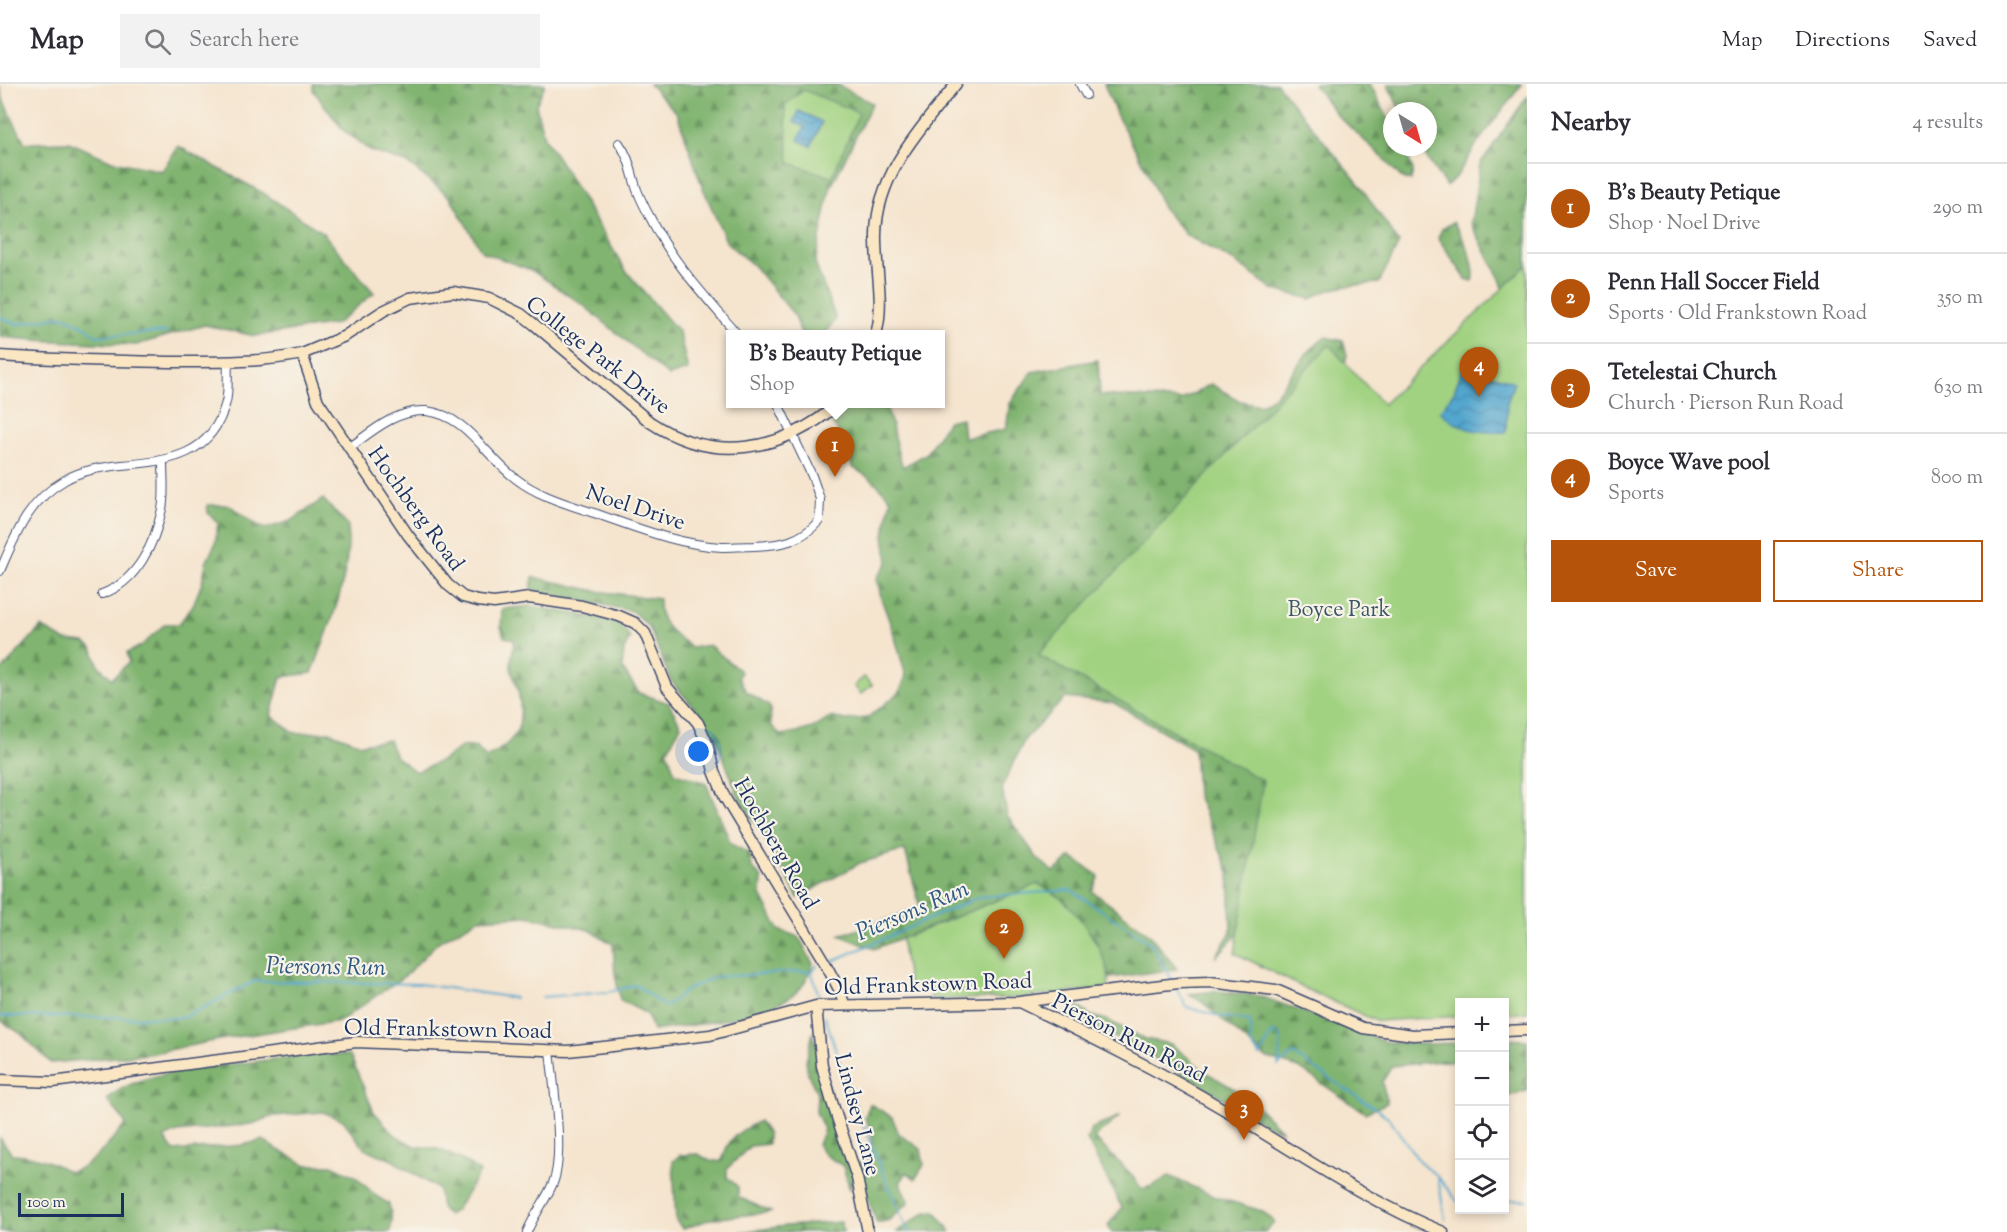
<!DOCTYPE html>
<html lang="en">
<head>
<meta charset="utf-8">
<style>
	:root { --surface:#fff; --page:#f2f2f3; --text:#2b2b33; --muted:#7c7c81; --line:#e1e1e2; --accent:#b45309 }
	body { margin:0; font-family:"Sorts Mill Goudy",serif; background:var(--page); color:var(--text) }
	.controls { position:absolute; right:18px; bottom:18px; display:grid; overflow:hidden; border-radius:0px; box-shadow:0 3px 9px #0003 }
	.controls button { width:54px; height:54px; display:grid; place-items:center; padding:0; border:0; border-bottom:2px solid var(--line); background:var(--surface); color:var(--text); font:30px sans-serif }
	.compass { position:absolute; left:1383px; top:18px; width:54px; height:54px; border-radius:50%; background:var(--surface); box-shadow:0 3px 9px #0003; rotate:143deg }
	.scale { position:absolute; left:18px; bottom:15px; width:106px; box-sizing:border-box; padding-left:6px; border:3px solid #1b2f5e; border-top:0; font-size:16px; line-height:21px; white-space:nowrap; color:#1b2f5e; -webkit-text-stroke:4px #f7f3e8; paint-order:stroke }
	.you { position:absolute; left:699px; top:668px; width:21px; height:21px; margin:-15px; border:4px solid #fff; border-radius:50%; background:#1a73e8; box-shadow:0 0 0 9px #1a73e833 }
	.badge { display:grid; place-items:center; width:39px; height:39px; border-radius:50%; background:var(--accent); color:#fff; font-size:20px; font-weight:700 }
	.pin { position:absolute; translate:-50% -50px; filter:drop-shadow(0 2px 3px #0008) }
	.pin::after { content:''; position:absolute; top:32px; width:21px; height:18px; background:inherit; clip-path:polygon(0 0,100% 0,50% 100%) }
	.popup { position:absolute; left:726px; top:246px; width:219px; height:78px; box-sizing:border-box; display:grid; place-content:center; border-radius:0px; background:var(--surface); filter:drop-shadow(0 2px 4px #0005); font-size:20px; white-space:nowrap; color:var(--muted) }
	.popup b { font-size:22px; color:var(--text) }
	.popup::after { content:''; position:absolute; left:50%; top:100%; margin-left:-12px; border:12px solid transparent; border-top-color:var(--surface) }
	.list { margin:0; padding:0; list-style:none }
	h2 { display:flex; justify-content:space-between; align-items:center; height:78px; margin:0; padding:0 24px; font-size:26px }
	h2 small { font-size:20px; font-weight:400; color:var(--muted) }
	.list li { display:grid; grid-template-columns:39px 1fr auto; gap:18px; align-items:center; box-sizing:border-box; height:90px; padding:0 24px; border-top:2px solid var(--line) }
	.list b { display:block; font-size:22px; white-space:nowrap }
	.list p { margin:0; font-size:20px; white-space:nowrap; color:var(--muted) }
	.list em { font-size:20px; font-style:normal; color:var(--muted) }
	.actions { display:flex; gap:12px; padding:18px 24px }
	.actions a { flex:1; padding:14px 0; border:2px solid var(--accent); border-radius:0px; text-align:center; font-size:21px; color:var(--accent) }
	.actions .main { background:var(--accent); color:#fff }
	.icon { flex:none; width:33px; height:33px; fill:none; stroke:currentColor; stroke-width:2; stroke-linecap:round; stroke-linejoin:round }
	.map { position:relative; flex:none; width:1527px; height:1148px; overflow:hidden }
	header { display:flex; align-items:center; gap:36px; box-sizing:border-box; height:84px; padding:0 30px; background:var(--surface); border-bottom:2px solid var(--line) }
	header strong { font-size:28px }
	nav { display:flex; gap:33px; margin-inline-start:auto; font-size:21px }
	.search { width:420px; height:54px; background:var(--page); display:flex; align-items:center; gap:15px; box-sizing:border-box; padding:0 21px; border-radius:0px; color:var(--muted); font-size:22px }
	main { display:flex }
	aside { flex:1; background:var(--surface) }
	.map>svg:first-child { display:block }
	.forest { fill:url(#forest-firs); stroke:#4e7266; stroke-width:1.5 }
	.park { fill:#a1d281; stroke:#5e8070; stroke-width:1.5 }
	.water { fill:url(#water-waves); stroke:#376a96; stroke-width:1.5 }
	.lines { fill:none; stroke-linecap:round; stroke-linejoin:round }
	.stream { stroke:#53a6ce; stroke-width:2 }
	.street-casing { stroke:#3c4a6f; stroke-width:10 }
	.secondary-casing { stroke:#3c4a6f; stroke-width:13 }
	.street { stroke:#fff; stroke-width:8 }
	.secondary { stroke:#fbe6c4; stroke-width:10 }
	.labels { text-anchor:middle; stroke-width:4.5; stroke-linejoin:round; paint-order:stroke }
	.street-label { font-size:22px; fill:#1b2f5e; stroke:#f7f3e8 }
	.park-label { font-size:22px; fill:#3c5867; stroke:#f7f3e8 }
	.water-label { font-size:24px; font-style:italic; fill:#2f5985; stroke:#f7f3e8 }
</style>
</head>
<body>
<header>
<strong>Map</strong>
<div class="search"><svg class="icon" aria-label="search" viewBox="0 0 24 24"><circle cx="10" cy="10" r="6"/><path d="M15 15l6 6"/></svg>Search here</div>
<nav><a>Map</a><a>Directions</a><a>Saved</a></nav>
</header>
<main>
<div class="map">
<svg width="1527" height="1148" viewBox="0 0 1527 1148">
	<defs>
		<pattern id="forest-firs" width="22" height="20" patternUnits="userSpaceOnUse" patternTransform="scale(1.5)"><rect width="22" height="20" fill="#80b46f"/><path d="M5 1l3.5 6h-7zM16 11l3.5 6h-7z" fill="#68935e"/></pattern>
		<pattern id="water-waves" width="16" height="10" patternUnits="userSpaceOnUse" patternTransform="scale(1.5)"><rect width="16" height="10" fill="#53a6ce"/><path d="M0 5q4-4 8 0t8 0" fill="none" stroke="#48a"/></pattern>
	</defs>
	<rect width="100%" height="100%" fill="#f7f3e8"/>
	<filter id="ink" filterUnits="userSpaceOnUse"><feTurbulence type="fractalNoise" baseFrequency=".0167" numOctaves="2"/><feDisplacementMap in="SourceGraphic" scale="12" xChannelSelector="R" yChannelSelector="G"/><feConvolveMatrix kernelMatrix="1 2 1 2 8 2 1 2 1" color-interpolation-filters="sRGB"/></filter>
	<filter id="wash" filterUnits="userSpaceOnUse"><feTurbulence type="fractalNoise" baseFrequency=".008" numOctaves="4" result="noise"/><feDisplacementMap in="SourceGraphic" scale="24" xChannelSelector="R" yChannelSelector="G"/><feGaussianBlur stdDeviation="1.35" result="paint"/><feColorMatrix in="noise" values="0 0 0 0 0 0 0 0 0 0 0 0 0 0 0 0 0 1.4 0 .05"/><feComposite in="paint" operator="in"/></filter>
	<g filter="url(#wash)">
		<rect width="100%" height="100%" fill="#f5e4ce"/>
		<!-- forest -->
		<path class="forest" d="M313,0H545L536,21L544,54L559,76L626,187L679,248L688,286L669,292L583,221L531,186L482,168L450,113L407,79L370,67L342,45L313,6Z
			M649,0H836L872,19L830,105L815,179L836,235L824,250H801L795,232L754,182L727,159L702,102L677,29Z
			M1104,0H1277L1359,100L1399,159L1379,199C1357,201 1329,202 1311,215L1274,206L1235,178L1186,151L1163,124L1147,87L1117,32Z
			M1313,0H1370L1392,42V63H1403L1413,85L1411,97L1401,93L1380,71L1337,31Z
			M1387,0H1522L1476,61L1457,92L1446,102L1419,63H1428V27H1401Z
			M0,3L4,18L25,59L69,58L112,77L162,87L178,62L263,109L323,149L374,209L336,240L255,252L205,241L136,261L34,256L0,253Z
			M1527,13V247L1515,240L1500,195L1471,139L1480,80Z
			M1453,138C1462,151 1478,182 1473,197L1466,195L1438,154L1442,145Z
			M1325,253L1343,257L1347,271L1339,302L1307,777L1215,874L1231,848L1229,788L1197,711L1194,665L1114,619L1065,614L1025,655L1002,703L1007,732L1038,775L1054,788L1071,773L1099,792L1092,807L1149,850L1177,885L1110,894L1095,854L1038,800L874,865L839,851L864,844L920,823L905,766L860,779L798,814L772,765L738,712L716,654L694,623L671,597L649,543L632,527L531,506L533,493L596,507L659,515C658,542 673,549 692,564L709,561L741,588L738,593L746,607L770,623L771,641L780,651C799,648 816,646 830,633L846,636L867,634L899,609L906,592L894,550L881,514L877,494L888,478L884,452L891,415L873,396L852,383L848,363L833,340L851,320H884C895,339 893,361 903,383L926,370L948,337L962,334L964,354L1006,345L1010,319L1032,288L1098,276L1100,311L1182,316L1211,300L1240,317L1260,321L1275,312L1307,269Z
			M323,415L348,442C351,492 330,542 312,589L281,593L271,631L294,649L329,648L361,660L389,656L396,673L416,688L443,676L462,662L477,664L486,674C519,656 525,642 518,606C516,598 512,591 511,583C510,578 514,563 514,555L504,553L501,543L502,525L531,522L618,538L630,553L624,566L622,584L639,609L669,619L681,642L667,667L675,689L706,699L731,760L750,770L752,784L762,794L761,811L779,846L799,853L813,880C809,888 806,899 800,905C772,934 693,940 653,947L647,930L620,916L615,890L613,860L590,846L527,832L478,835L438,858L406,891L340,937L229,954L148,970L51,979L20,949L0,936V588L41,543L66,557L85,559L92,564L99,582L112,595L129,578L127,569L141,562L165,540H179L193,521L202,499L206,479L215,460L218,439L208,429L207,421H229L252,438L265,445L291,437Z
			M1217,907L1260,912L1386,958L1423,960L1459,959V978L1442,977L1392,982L1382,998L1387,1019L1365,1029L1299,984L1266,974L1202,918L1188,910Z
			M1079,923L1089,931L1107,936L1145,955L1171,960L1207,989L1238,1007L1256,1021L1282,1047C1257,1038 1234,1020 1210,1006C1166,980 1121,956 1076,933L1071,926Z
			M813,949L853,1091L850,1106L843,1082L825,1071L818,1061L824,1045L816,1028L817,1009L808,990L806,977Z
			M1505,955L1527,956V1007L1505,1013Z
			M314,970L350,971L374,1028L395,1051L414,1062L436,1064L464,1077L480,1088L456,1126L448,1131L441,1124L438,1105L392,1076L364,1064L343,1036L323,1028L274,1032L252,1040L177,1048L164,1054L174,1067L243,1061L263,1056L280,1067L307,1081H332L355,1092L376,1112L389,1120L392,1136L390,1148H0V1054L12,1070C33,1071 51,1077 69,1088C90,1084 112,1057 125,1041L124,1036L107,1016C133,988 199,985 235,980C262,977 288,973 314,970Z
			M870,1020L892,1033L899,1050L921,1065L924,1081L915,1095L907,1088L900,1099L909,1118L889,1136L877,1139L863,1101L859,1078L867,1080C875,1059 874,1053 865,1033Z
			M1120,1032L1094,1054L1129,1088L1142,1105L1152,1102L1169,1092L1216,1113L1262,1127L1275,1138L1265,1148H1111L1108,1141L1122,1124L1087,1056L1091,1045Z
			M759,1037L768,1050V1060L750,1062L727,1085V1093L738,1103V1113L771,1128L711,1135L683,1145L676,1137L673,1077L680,1071L698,1070L710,1077H722C728,1053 738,1048 759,1037Z
			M935,1127L951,1148H897L924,1129Z
			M841,1138L843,1148H739L786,1142Z"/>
		<!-- park -->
		<path class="park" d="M804,6L859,29L832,93L789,79L785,21Z
			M1527,181V928L1505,930L1504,918H1460L1459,932L1376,937L1304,904L1235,869L1263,697L1038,571L1329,261L1383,320Z
			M864,593L872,601L861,610L854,602Z
			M1038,800C1046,805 1055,809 1062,815C1082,834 1114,877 1108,904L1019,914L931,915L930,902H909L901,855Z"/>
		<!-- water -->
		<path class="water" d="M799,27L822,38L811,62L798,56L805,43L794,38Z
			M1463,282L1514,298L1507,319L1506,348C1479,349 1459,347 1440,327L1454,308Z"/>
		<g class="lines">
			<!-- stream -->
			<path class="stream" d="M0,233L17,240L63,232L86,243L97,252L167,248
				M833,877L979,813L1071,806L1152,860L1172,896
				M812,889L819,912
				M1176,904L1187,923L1218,932L1250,937L1251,961L1260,972L1272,949L1281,952L1278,982L1293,970L1388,1033L1419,1077L1438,1093L1457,1117H1460
				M542,913L609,908L636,901L665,923L690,904L715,893L812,887L817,881
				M0,932L183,934L255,897L420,900L515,914
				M825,932L848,1005L908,1148
				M1438,1094L1445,1135
				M1504,1116H1527"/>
		</g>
	</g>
	<g filter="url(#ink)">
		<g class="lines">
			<defs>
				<path id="street" d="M1080,0L1086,11
					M619,59C630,74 631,88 637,106C641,116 646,126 651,135C673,179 706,213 737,250
					M349,364C371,348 397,325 426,327C467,331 485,372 515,394C538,412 567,420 594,429C635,443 678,461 722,463C732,463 743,462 754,462C781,461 800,458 819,437L820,415L812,392L778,320
					M0,487C16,450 28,417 65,396C81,386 104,383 122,381C170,377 212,372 226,318C229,305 227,290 228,277
					M102,510C137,498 155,459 162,425C165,410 163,393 163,378
					M527,1148C534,1131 546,1116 553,1099C565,1070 553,1000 550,966"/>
				<path id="secondary" d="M876,250C885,219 875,183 876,150C877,90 921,44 956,0
					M302,270L345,252L383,227L410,214L453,208L489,214L521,230L535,241L650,338C713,380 782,368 838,320
					M0,272C56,276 113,277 170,278C213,278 260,279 302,270L318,317L408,451L448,501L463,513L478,517L494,519L529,514L582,522L619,532L635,539L645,549L667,603L698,639L707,659L714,687L725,714L825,879L840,907L844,920
					M1019,918C1089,952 1158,986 1225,1026C1296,1068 1366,1117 1443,1148
					M816,922L822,982L831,1015L857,1094L868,1148
					M1504,947L1527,946
					M0,996L53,998L356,958L568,967L710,951L816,922L1019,918L1179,899L1210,898L1276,906L1363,944L1413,951L1460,949"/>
			</defs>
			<!-- street casing -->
			<use href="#street" class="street-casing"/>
			<!-- secondary casing -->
			<use href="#secondary" class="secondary-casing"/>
			<!-- street -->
			<use href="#street" class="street"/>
			<!-- secondary -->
			<use href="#secondary" class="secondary"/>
		</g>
	</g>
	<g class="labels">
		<!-- street labels -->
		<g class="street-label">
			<text transform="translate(599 270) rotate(38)" y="8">College Park Drive</text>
			<text transform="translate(636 422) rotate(18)" y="8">Noel Drive</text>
			<text transform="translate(417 424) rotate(54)" y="8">Hochberg Road</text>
			<text transform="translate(777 759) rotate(60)" y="8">Hochberg Road</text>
			<text transform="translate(928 899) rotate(-2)" y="8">Old Frankstown Road</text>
			<text transform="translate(448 944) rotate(1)" y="8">Old Frankstown Road</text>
			<text transform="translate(1130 953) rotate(27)" y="8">Pierson Run Road</text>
			<text transform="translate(859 1030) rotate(75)" y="8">Lindsey Lane</text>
		</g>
		<!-- park labels -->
		<g class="park-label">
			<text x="1339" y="532">Boyce Park</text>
		</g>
		<!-- water labels -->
		<g class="water-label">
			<text transform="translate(912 826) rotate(-23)" y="8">Piersons Run</text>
			<text transform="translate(326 882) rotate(1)" y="8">Piersons Run</text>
		</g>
	</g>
</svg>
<div class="controls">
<button>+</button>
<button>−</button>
<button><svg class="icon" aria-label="locate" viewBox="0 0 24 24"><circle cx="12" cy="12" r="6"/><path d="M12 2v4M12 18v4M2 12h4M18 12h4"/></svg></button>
<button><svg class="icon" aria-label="layers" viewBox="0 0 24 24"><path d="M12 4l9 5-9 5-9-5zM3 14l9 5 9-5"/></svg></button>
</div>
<svg class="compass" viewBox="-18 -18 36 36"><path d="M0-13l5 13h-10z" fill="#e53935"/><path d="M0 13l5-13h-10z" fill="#7c7c81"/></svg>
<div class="scale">100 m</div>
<div class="you"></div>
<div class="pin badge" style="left:835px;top:393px">1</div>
<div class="popup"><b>B's Beauty Petique</b>Shop</div>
<div class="pin badge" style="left:1004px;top:875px">2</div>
<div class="pin badge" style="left:1244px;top:1056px">3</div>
<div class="pin badge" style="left:1479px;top:313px">4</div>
</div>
<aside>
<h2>Nearby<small>4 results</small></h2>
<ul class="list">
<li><span class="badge">1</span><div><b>B's Beauty Petique</b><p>Shop · Noel Drive</p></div><em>290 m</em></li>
<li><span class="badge">2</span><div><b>Penn Hall Soccer Field</b><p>Sports · Old Frankstown Road</p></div><em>350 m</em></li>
<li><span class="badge">3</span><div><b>Tetelestai Church</b><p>Church · Pierson Run Road</p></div><em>630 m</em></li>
<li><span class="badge">4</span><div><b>Boyce Wave pool</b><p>Sports</p></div><em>800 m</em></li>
</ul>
<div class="actions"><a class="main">Save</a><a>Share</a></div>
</aside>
</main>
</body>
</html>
